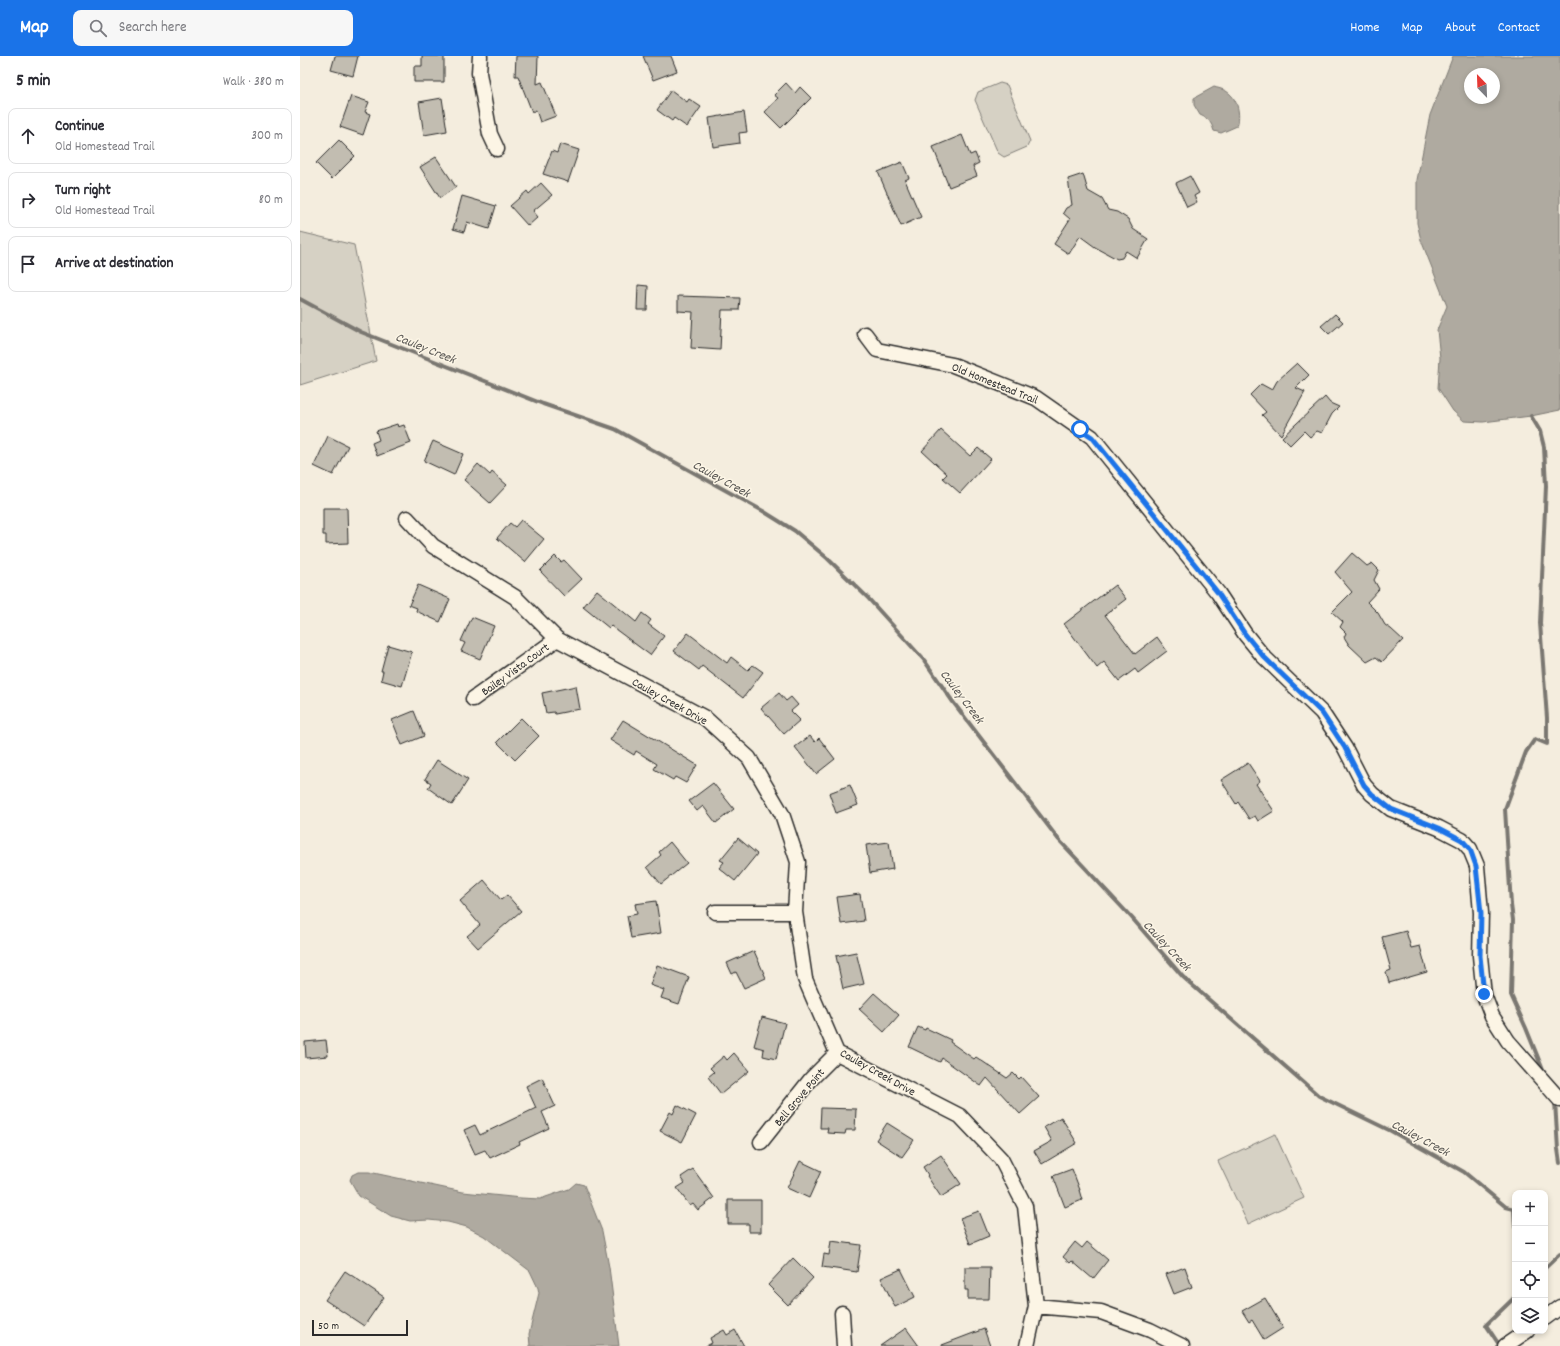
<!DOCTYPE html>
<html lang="en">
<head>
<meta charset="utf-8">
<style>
	:root { --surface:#fff; --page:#f7f7f7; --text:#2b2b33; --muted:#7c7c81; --line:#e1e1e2; --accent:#1a73e8 }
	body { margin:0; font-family:Dekko,sans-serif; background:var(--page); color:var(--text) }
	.controls { position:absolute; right:12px; bottom:12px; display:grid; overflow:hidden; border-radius:8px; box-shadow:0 2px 6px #0003 }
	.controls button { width:36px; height:36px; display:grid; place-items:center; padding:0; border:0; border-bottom:1px solid var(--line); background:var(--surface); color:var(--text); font:20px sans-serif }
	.compass { position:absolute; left:1164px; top:12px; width:36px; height:36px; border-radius:50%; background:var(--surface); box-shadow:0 2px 6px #0003; rotate:337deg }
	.scale { position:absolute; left:12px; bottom:10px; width:96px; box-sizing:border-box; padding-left:4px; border:2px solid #2b2b2b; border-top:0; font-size:11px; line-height:14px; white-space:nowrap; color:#2b2b2b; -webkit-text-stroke:3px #fcf5e5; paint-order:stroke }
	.stop { position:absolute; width:12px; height:12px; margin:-9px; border:3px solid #1a73e8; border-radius:50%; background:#fff }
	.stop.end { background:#1a73e8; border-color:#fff; box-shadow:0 1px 4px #0008 }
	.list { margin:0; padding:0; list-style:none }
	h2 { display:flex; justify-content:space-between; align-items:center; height:52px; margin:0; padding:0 16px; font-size:17px }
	h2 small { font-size:13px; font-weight:400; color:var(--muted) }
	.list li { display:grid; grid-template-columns:26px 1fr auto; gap:12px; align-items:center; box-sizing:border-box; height:56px; margin:0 8px 8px; padding:0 8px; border:1px solid var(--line); border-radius:8px }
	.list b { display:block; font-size:15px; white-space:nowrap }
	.list p { margin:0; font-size:13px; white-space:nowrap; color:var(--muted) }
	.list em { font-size:13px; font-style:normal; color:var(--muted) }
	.icon { flex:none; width:22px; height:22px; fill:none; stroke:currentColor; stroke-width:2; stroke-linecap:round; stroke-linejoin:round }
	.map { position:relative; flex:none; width:1260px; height:1290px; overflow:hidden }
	header { display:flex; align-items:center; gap:24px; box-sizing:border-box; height:56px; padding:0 20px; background:var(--accent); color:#fff }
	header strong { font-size:19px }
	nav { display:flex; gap:22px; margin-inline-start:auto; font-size:14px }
	.search { width:280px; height:36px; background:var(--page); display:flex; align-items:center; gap:10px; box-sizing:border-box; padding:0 14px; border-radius:8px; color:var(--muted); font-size:15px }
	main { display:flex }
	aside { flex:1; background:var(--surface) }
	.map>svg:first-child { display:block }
	.green { fill:#d6d1c4; stroke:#807e78 }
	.water { fill:#afaaa0; stroke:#7a7771; fill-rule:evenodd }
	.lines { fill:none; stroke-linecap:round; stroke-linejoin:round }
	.stream { stroke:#7a7771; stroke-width:4 }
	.building { fill:#c2bdb1; stroke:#2b2b2b }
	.minor-casing { stroke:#2b2b2b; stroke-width:17 }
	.minor { stroke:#fcf5e5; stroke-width:14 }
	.route { stroke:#1a73e8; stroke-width:5 }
	.labels { text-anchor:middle; stroke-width:3; stroke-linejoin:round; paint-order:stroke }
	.street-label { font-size:12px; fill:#2b2b2b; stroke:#fcf5e5 }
	.water-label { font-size:13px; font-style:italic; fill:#595754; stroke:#fcf5e5 }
</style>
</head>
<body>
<header>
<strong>Map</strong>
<div class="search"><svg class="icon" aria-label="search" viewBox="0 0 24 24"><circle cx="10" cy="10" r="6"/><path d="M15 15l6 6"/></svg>Search here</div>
<nav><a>Home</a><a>Map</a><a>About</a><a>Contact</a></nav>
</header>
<main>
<aside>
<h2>5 min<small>Walk · 380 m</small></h2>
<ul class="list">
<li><svg class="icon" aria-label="ahead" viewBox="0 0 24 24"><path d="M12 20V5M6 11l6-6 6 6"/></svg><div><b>Continue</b><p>Old Homestead Trail</p></div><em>300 m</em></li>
<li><svg class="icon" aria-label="right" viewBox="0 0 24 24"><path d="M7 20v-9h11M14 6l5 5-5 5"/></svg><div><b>Turn right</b><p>Old Homestead Trail</p></div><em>80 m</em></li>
<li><svg class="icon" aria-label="arrive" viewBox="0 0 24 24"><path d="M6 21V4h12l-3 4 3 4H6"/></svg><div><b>Arrive at destination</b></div></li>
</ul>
</aside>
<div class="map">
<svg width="1260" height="1290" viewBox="0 0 1260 1290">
	<rect width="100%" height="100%" fill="#f4edde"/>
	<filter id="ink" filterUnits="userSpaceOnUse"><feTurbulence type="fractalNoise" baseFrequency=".025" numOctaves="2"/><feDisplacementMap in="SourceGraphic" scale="8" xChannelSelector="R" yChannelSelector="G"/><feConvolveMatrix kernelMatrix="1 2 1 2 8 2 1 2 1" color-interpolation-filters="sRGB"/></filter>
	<g filter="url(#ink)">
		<!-- green -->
		<path class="green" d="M700,27L707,29L730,85L727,91L704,101L698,97L675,44L678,36Z
			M0,176L54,189L76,305L0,329Z
			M975,1078L1004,1142L948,1168L918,1105Z"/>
		<!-- water -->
		<path class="water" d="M1153,0H1260V354L1231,360L1183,366L1164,365L1153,355L1138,332L1140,302L1137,274L1147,250L1121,184L1117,167V124L1130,59ZM1170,18H1194V42H1170Z
			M914,31C917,32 923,33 926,35C938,42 941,59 937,70L921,77L914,75C911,66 909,63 900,59L894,49V42Z
			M58,1116H69L163,1136L221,1142L240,1143L269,1133L276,1127L284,1129L302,1175L309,1211L319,1290H230L229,1278L239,1237L238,1232L230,1215L184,1180L167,1171L148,1166L129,1164L110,1165L91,1160L59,1140L50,1124L52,1119Z"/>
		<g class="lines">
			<!-- stream -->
			<path class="stream" d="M0,243L61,276L243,348L315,373L463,455L495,475L527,502L567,541L624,604L653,646L759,784L832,862L883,921L1019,1040L1091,1075L1164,1116L1206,1151L1214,1153L1215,1171
				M1231,360L1240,375L1244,391L1246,430L1240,567L1247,662V688L1235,683L1226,696L1205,753L1211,849L1213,864L1211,939L1226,972L1245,1019
				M1255,1046L1258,1093L1260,1107
				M1245,1212L1260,1198
				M1200,1290L1186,1269L1215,1241"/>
		</g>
		<!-- building -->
		<path class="building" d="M35,0H58L53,20L31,14Z
			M122,0H144V26H114V10H122Z
			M216,0H238L237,28L242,26L256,60L240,66L236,54L232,56L218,20H215Z
			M343,0H371L377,15L353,24Z
			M486,27L495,37L500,31L511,42L481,72L465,56L478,42L474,39Z
			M371,34L387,46L389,43L401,51L387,71L374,62L372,65L357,54Z
			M51,40L69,46L65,56L70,58L63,79L40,71Z
			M142,42L147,75L124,79L119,46Z
			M444,56L447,76L439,77L440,87L413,91L409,62Z
			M662,79L670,99L675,97L679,107L673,110L677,120L649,131L633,91Z
			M39,84L55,100L32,123L16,107Z
			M260,88L279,94L268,126L243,118L252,95L257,97Z
			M136,101L156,131L140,142L120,111Z
			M602,106L609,122L605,124L621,161L601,170L578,116Z
			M783,118L788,135L802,143L808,154L817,156L828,163L833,173L848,183L837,202L826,195L822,202L817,203L795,191L780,180L769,198L754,188L770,163L763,157L766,152L772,149L768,123Z
			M890,120L899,137L894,140L897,146L887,151L876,127Z
			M241,127L252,139L233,155L238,161L228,170L210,150L227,135L229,138Z
			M162,140L196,150L189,173L167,166L164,176L153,173Z
			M338,229L348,230L347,254H337Z
			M378,240L440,242L439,254H422L420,294L391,292L393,256L378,255Z
			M1035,258L1043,266L1029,278L1021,270Z
			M997,307L1009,319L996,332L1005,336L981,379L962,359L966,356L950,339L961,328L972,334L977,325Z
			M1025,341L1030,347L1039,351L1032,358L1022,377L1017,375L1010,381L1004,375L990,389L982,381Z
			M97,368L98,371L104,369L111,387L77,400L72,387L79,384L76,375Z
			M641,374L670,400L678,392L691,403L660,437L643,422L647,418L622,395Z
			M28,380L48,390L33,419L14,410Z
			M133,385L163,398L154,419L124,405Z
			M178,408L190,419L192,416L207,429L190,447L164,424Z
			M23,452H47L48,487L26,488V479H23Z
			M221,464L244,483L225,506L197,482L210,467L215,471Z
			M1052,497L1067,510L1072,507L1079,514L1074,524L1079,533L1067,546L1078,557L1085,569L1091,573L1103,584L1082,606L1076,601L1067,606L1049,589L1044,581L1046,577L1040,571L1043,566L1032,556L1052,536L1035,516Z
			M255,500L261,506L264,504L282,523L264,540L240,515Z
			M118,529L150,543L140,566L116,555L117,552L109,549Z
			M815,529L826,543L805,559L835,598L857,581L867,595L838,617L835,613L819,625L804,606L797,612L764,568Z
			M297,534L336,566L342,557L351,564L348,568L364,580L350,599L311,570L309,572L283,551Z
			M172,561L194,570L180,603L161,595L165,587L161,585Z
			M388,577L427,607L431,601L448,614L453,609L463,616L443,642L402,610L399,614L374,595Z
			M88,589L112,596L102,630L81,624L83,615H81Z
			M276,630L280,653L255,658L254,656L246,657L242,637Z
			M479,637L486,645L491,641L498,649L491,655L500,664L484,678L461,652Z
			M114,655L124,680L102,689L92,664Z
			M221,662L239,680L215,704L197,686Z
			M323,664L397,709L386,727L375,721L373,724L354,713L357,708L336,695L334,699L310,684Z
			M510,680L515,686L519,682L535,703L516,718L495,691Z
			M137,704L168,724L152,749L128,732L131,727L125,723Z
			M948,707L960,725L956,728L974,755L958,765L955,760L949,763L938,746L936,748L921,724Z
			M413,727L434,753L416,767L403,750L397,755L389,745Z
			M550,729L558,749L536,757L529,737Z
			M438,782L457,798L435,825L419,812L424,806L420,804Z
			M370,786L387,807L361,828L347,811L361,799L359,796Z
			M589,786L593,813L570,817L566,789Z
			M184,824L201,844L207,839L221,855L178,892L167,880L180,869L160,845Z
			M560,838L564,865L541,868L537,841Z
			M356,845L361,877L331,882L327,860L337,858L335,848Z
			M1106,875L1111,892L1120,890L1127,916L1089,927L1086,916L1091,914L1082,881Z
			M454,895L466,922L444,932L436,916L432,918L427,907Z
			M556,896L564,928L543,933L536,900Z
			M357,909L389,921L379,948L361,942L364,934L350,929Z
			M574,937L599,959L584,976L559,953Z
			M462,961L485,967L476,1003L463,1000L464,993L454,990Z
			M618,971L625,974L626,972L651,984L650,986L674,1003L676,1001L707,1022L713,1017L719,1023L721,1021L739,1041L720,1058L687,1022L681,1030L642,1002L640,1006L609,991Z
			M26,984L28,1000L6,1002L5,986Z
			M434,997L449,1015L421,1038L408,1021L414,1016L410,1012L424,1000L427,1004Z
			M242,1022L255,1050L242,1056L249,1072L219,1086L220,1088L190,1102L185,1094L175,1098L164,1074L175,1069L180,1079L236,1052L226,1030Z
			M377,1049L396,1059L382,1086L360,1075L370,1056L373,1058Z
			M521,1052L556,1053L555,1074H546L545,1078L527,1077L528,1072H520Z
			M761,1061L777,1087L742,1108L734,1095L752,1085L744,1071Z
			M587,1067L614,1084L602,1101L576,1084Z
			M641,1099L661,1128L641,1141L627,1120L628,1119L623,1111Z
			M500,1105L521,1115L509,1142L487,1132Z
			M393,1113L414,1142L398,1154L393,1148L390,1150L377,1132L385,1127L381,1121Z
			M772,1113L780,1134H779L782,1144L765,1151L753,1120Z
			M428,1144H461V1176H449V1168H428Z
			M679,1155L689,1180L670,1188L660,1162Z
			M531,1185L561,1189L557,1216L522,1211L524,1198L529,1199Z
			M775,1186L782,1192L787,1186L808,1204L793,1223L772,1205L770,1207L763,1201Z
			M493,1202L513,1222L488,1249L468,1229Z
			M665,1211H690L689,1243H668V1234H665Z
			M885,1211L892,1231L874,1238L866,1218Z
			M601,1213L615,1241L595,1251L581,1222Z
			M45,1215L84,1241L64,1270L25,1244Z
			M965,1242L983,1272L964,1284L952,1264L949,1266L942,1255Z
			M606,1272L619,1290H580Z
			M684,1273L690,1290H642V1289Z
			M424,1274L427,1279L435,1274L444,1290H406L412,1287L410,1282Z"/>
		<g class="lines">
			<defs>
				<path id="minor" d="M180,0L179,17L190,78L197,93
					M565,278L577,294L653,309L736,342L792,381L918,537L945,578L963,600L1022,657L1045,692L1064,729L1072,738L1091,753L1139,772L1162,784L1170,793L1177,810L1181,857L1180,900L1184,939L1192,960L1208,985L1260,1044
					M107,462L133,490L215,541L257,583L405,662L449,702L482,758L498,806L495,856L505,923L537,997L660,1060L701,1103L725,1150L736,1250L727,1290
					M173,643L257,583
					M415,856H495
					M461,1086L511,1023L537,997
					M736,1250L801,1256L850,1274L882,1290
					M542,1257L544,1290
					M1245,1262L1260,1251
					M1205,1290L1227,1275"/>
			</defs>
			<!-- minor casing -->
			<use href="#minor" class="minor-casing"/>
			<!-- minor -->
			<use href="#minor" class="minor"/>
		</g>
	</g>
	<g class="lines" filter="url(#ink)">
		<!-- route -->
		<path class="route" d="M780,373L792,381L831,429L918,537L945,578L963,600L1022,657L1045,692L1064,729L1072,738L1091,753L1139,772L1162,784L1170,793L1176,810L1181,857L1180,900L1184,938"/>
	</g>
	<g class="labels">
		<!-- street labels -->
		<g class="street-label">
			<text transform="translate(695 327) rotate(22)" y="4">Old Homestead Trail</text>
			<text transform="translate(215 613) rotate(-36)" y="4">Bailey Vista Court</text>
			<text transform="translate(370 645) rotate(29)" y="4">Cauley Creek Drive</text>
			<text transform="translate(578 1016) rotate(29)" y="4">Cauley Creek Drive</text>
			<text transform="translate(499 1041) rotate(-50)" y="4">Bell Grove Point</text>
		</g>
		<!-- water labels -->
		<g class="water-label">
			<text transform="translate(126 291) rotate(22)" y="5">Cauley Creek</text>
			<text transform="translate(422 422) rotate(29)" y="5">Cauley Creek</text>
			<text transform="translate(663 640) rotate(53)" y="5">Cauley Creek</text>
			<text transform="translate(868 889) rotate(47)" y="5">Cauley Creek</text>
			<text transform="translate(1121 1081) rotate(28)" y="5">Cauley Creek</text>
		</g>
	</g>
</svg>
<div class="controls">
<button>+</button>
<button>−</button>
<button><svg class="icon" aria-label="locate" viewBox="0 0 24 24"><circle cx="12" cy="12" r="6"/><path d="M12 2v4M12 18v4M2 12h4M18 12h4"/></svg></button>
<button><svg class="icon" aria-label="layers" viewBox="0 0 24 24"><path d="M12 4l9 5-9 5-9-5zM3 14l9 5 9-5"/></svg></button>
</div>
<svg class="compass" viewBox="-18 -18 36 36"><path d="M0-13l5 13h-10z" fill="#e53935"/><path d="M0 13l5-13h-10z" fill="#7c7c81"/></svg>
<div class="scale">50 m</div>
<div class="stop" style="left:780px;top:373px"></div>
<div class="stop end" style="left:1184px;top:938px"></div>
</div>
</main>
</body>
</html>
